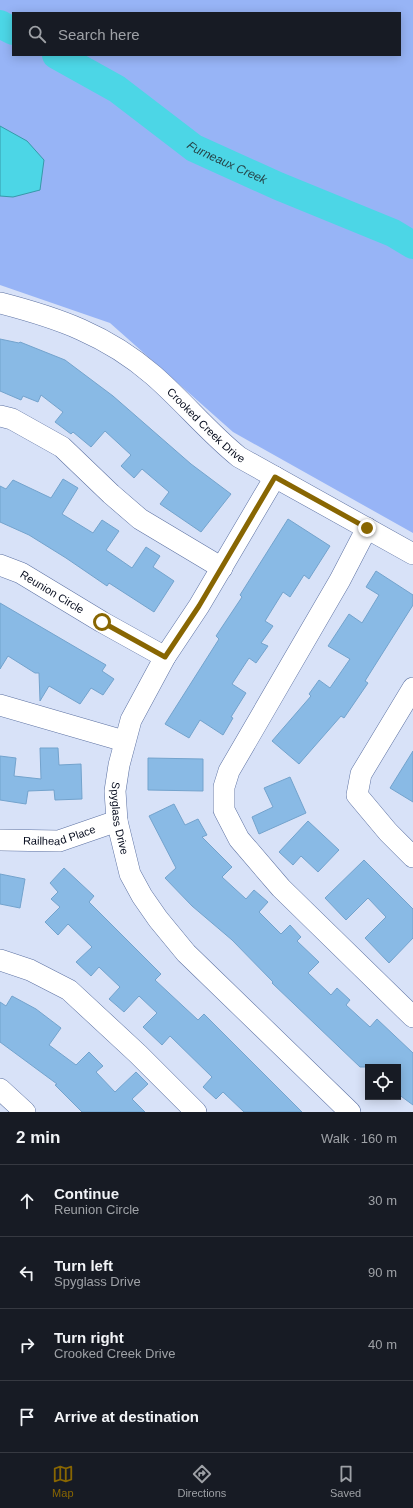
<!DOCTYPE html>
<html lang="en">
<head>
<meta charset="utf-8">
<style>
	:root { --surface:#171b24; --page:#242831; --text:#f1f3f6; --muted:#9ea1a6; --line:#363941; --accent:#886602 }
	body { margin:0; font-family:Arial,sans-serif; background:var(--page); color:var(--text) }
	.controls { position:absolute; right:12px; bottom:12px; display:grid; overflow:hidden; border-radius:0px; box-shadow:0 2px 10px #0003 }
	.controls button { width:36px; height:36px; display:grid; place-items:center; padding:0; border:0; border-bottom:1px solid var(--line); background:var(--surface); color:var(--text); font:20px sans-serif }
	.stop { position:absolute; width:12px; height:12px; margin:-9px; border:3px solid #886602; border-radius:50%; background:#fff }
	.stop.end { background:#886602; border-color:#fff; box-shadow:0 1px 4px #0008 }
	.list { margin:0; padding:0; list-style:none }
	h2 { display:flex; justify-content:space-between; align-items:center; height:52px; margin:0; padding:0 16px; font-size:17px }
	h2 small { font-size:13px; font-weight:400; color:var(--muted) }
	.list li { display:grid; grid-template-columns:26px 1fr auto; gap:12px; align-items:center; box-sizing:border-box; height:72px; padding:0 16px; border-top:1px solid var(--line) }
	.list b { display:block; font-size:15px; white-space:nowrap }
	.list p { margin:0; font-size:13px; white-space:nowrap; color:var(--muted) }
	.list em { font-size:13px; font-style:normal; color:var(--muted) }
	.icon { flex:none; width:22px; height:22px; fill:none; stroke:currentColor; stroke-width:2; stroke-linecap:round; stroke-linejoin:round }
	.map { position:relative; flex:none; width:413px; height:1112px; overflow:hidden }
	.search { position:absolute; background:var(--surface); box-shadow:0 2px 10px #0003; left:12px; right:12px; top:12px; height:44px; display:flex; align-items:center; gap:10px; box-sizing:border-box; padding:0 14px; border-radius:0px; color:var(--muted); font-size:15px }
	.sheet { height:340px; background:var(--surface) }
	nav { display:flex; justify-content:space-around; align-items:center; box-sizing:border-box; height:56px; border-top:1px solid var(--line); background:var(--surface); font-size:11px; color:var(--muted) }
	nav a { display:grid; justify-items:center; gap:2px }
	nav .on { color:var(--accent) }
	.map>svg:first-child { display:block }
	.green { fill:#97b4f6; fill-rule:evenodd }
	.water { fill:#4cd6e6; stroke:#3699a9 }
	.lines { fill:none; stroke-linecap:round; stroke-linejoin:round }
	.river { stroke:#4cd6e6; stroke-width:28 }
	.building { fill:#89bae5; stroke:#73a3cd }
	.minor-casing { stroke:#5c71a2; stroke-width:22 }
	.minor { stroke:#fff; stroke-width:21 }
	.route { stroke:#886602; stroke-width:5 }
	.labels { text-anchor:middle; stroke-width:3; stroke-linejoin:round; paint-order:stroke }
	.street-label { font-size:11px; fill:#040a1c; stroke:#eaeffa }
	.water-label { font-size:12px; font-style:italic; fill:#264347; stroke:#eaeffa }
</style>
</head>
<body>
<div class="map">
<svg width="413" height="1112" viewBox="0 0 413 1112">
	<rect width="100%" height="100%" fill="#d8e2f8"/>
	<!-- green -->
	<path class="green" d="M0,0H413V533L233,432L110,323L0,285ZM13,13H400V55H13Z"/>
	<!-- water -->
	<path class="water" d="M0,126L27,141L44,160L40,190L13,197L0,196Z"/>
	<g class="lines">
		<!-- river -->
		<g class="river">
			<path d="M0,24L13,31"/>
			<path id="s1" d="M56,55L117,89L194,148L278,186L393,233L413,245"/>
		</g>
	</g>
	<!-- building -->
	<path class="building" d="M0,339L19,343L20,342L65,360L113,396L191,464L231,494L201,532L160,504L169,492L142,469L134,478L121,466L131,455L105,431L91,447L73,432L71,434L55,422L63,412L41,395L38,402L23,396L21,400L0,391Z
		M63,479L78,488L62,514L93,533L102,520L119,531L106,550L132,568L146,547L160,556L153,567L174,581L154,612L109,583L107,586L66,558L29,535L0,522V486L6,489L13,480L51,498Z
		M288,519L330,546L309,579L304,575L290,597L283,592L265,621L273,626L261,643L268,646L256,663L249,658L232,684L246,693L231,717L233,718L223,735L200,720L189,738L165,724L219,639L216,636L242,597L240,595Z
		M376,571L413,595V605L365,681L368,683L344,718L341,716L299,764L272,741L311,696L309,694L319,680L330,688L350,659L328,646L349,614L362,623L379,595L366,587Z
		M0,603L106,665L102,671L114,679L103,695L91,688L80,704L49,686L40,701L39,673H35L8,656L0,669Z
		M40,748H58L59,765L81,764L82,799L55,800L54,790L28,791L26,804L0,800V756L16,758L14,776L41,779Z
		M413,751V802L390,788Z
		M148,758L203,759V791L148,790Z
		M290,777L306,813L259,834L252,817L273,807L264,788Z
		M174,804L185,825L198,819L207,835L202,837L232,867L222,877L246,899L254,890L268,902L259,912L281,934L290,925L301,937L297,941L319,962L308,973L331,995L337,988L350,1000L346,1005L370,1027L377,1019L413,1053V1105L398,1094V1067H360L272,983L273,982L232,940L192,906L165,878L176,868L149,816Z
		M308,821L339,850L318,872L301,856L293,865L279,852Z
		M364,860L413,909V938L389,963L365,938L386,917L368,898L346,920L325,898Z
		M64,868L94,896L89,902L161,974L155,980L198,1020L204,1014L302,1112H244L223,1092L216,1099L203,1087L212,1077L170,1036L162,1045L143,1027L157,1013L139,996L124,1012L109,999L120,987L99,967L91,976L76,962L92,947L68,924L58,935L45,922L60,907L51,899L58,892L50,883Z
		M0,874L25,879L20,908L0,904Z
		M12,996L36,1009L61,1028L49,1045L76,1065L89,1052L103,1066L96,1072L115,1092L136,1072L148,1084L132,1099L145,1112H82L55,1085L57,1084L0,1042V1002L6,1006Z"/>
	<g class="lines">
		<defs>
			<g id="minor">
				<path id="s2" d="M0,303C58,318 107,335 153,375C183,401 208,432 239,457L413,554"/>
				<path d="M0,416L12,419L62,447L111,494L140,519L222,568"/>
				<path id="s3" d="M275,477L199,606L165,657L131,720L119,765L115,791L117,821L130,874L142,896L158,919L186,953L350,1112"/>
				<path d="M367,528L340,580L229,771L224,787V810L239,839L281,888L413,1017"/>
				<path id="s4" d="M0,565L21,573L102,622L165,657"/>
				<path d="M413,688L361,774L357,795L388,832L413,857"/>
				<path d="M0,705L124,741"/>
				<path id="s5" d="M0,840L59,841L117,821"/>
				<path d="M0,960L30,970L69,990L138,1054L196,1112"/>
				<path d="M0,1089L25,1112"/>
			</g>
		</defs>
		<!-- minor casing -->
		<use href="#minor" class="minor-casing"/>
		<!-- minor -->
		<use href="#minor" class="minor"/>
	</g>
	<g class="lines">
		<!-- route -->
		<path class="route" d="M102,622L165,657L199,606L275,477L367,528"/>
	</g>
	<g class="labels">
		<!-- street labels -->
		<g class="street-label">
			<text dy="4" stroke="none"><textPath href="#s2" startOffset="244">Crooked Creek Drive</textPath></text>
			<text dy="4" stroke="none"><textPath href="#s4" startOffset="59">Reunion Circle</textPath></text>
			<text dy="4" stroke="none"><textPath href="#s3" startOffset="383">Spyglass Drive</textPath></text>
			<text dy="4" stroke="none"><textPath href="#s5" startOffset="60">Railhead Place</textPath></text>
		</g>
		<!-- water labels -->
		<g class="water-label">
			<text dy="4" stroke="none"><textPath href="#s1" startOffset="203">Furneaux Creek</textPath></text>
		</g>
	</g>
</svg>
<div class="controls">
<button><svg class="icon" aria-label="locate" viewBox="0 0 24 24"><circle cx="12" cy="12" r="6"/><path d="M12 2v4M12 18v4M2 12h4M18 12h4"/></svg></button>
</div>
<div class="stop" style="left:102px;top:622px"></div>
<div class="stop end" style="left:367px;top:528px"></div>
<div class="search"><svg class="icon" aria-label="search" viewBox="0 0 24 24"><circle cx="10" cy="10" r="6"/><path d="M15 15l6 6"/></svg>Search here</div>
</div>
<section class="sheet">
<h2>2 min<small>Walk · 160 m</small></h2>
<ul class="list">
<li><svg class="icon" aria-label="ahead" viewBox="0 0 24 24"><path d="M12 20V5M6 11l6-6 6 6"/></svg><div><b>Continue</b><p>Reunion Circle</p></div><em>30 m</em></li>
<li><svg class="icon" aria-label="left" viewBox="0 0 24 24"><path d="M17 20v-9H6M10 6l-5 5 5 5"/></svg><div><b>Turn left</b><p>Spyglass Drive</p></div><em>90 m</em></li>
<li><svg class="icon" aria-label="right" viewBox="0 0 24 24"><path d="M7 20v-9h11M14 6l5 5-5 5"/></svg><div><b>Turn right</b><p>Crooked Creek Drive</p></div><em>40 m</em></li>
<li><svg class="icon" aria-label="arrive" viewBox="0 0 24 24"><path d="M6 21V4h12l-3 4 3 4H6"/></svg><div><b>Arrive at destination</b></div></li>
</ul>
</section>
<nav>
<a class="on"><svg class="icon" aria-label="map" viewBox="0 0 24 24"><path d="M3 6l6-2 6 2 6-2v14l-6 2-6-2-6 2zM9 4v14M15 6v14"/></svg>Map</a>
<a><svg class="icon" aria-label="directions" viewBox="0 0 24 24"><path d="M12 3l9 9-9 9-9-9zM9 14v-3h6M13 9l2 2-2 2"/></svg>Directions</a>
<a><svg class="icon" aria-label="saved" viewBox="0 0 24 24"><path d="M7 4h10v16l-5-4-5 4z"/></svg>Saved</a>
</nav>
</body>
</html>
